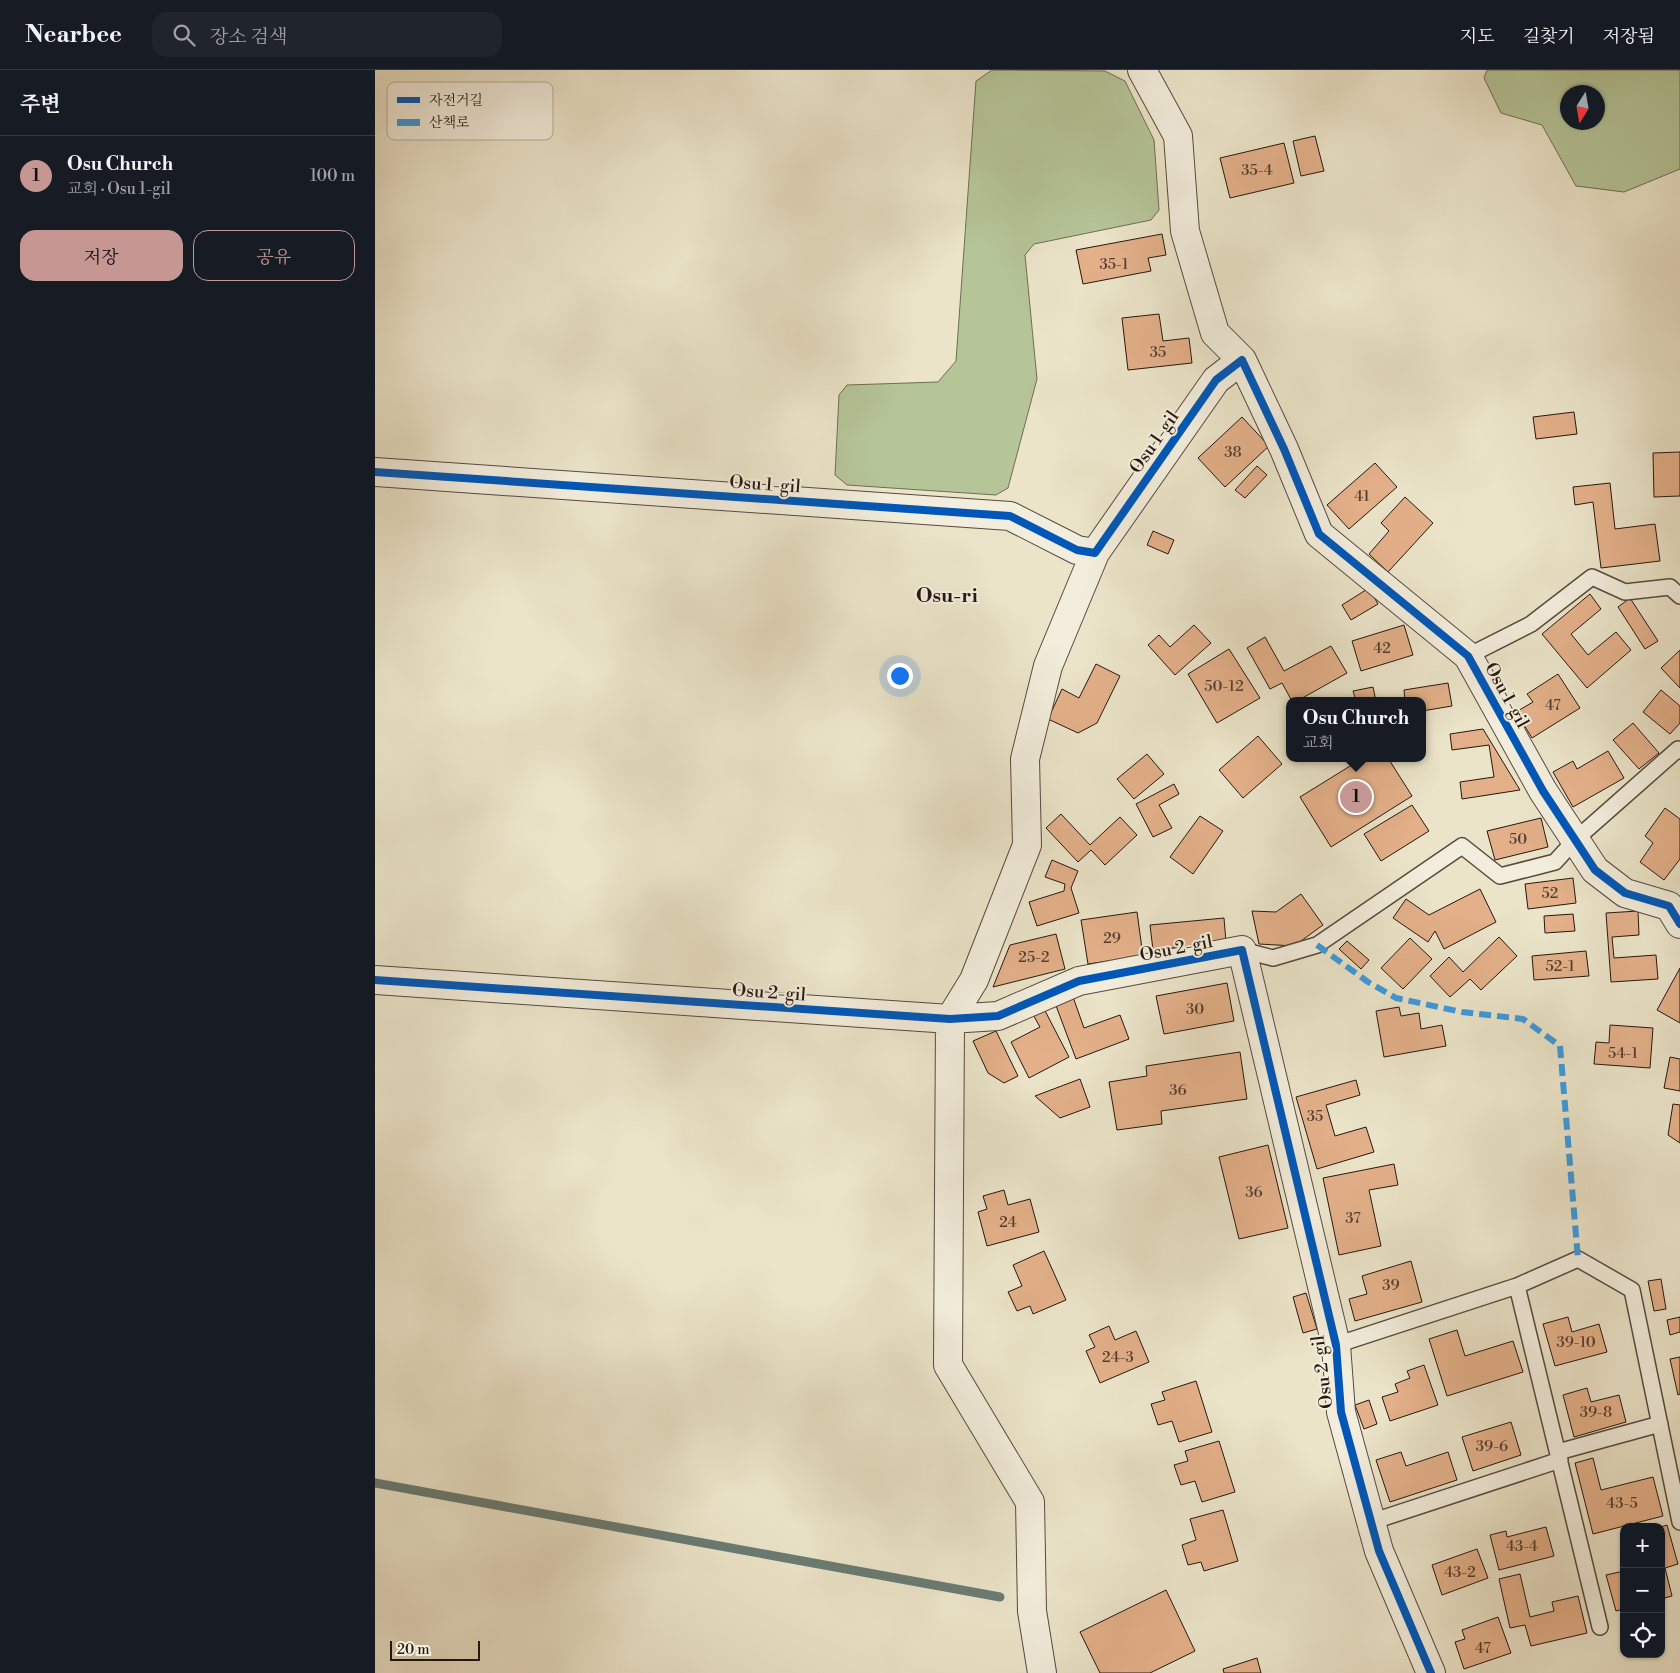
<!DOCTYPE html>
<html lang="ko">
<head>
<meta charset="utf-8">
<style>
	:root { --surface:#171b24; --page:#20242c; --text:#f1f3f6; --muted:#9ea1a6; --line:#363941; --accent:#c59692 }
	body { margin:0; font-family:"Libre Bodoni","Noto Serif KR",serif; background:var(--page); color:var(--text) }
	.controls { position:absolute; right:15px; bottom:15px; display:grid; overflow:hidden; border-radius:10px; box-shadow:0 1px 4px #0004 }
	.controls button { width:45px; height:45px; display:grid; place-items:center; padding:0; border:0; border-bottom:1px solid var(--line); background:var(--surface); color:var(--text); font:25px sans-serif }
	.compass { position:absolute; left:1185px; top:15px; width:45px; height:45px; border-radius:50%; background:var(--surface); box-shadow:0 1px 4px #0004; rotate:191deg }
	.scale { position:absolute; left:15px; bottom:12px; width:90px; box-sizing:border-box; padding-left:5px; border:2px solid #261711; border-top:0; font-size:14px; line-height:18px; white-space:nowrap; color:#261711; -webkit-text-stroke:4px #f2eddc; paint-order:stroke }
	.you { position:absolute; left:524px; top:605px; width:18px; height:18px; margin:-12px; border:4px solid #fff; border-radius:50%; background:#1a73e8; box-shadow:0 0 0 8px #1a73e833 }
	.badge { display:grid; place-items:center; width:32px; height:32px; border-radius:50%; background:var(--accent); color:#111; font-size:16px; font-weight:700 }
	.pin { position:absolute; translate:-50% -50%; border:2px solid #fff; box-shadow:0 1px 5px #0006 }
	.popup { position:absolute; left:911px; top:627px; width:140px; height:65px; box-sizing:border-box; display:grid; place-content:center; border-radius:10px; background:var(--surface); filter:drop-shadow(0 1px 4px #0005); font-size:16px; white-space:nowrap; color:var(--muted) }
	.popup b { font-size:19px; color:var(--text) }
	.popup::after { content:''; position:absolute; left:50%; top:100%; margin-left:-10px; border:10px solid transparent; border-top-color:var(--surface) }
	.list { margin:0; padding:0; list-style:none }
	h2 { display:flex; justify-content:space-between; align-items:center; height:65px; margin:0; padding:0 20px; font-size:21px }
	h2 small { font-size:16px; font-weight:400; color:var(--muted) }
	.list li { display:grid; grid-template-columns:32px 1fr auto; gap:15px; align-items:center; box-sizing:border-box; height:80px; padding:0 20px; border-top:1px solid var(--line) }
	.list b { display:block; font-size:19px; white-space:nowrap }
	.list p { margin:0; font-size:16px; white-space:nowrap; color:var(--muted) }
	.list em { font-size:16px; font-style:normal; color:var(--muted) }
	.actions { display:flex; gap:10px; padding:15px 20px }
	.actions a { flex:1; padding:11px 0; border:1px solid var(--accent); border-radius:15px; text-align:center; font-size:18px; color:var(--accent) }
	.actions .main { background:var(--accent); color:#111 }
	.icon { flex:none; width:28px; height:28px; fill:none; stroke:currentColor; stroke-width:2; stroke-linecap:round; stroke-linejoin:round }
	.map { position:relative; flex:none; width:1305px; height:1603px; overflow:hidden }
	header { display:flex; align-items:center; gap:30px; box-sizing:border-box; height:70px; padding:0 25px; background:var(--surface); border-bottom:1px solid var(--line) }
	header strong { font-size:24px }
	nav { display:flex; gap:28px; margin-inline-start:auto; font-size:18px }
	.search { width:350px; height:45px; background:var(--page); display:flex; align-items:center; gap:12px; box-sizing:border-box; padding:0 18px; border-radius:15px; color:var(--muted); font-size:19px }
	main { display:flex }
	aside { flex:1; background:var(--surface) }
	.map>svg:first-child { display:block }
	.green { fill:#b5c598; stroke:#6e6e54; fill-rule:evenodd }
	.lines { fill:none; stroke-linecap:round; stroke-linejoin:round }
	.stream { stroke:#6a7c74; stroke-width:9 }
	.building { fill:#e3b089; stroke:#261711 }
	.service-casing { stroke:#574a3f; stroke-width:18 }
	.minor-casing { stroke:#574a3f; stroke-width:30 }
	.service { stroke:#f2eddc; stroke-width:15 }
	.minor { stroke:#f2eddc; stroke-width:28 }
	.quiet { stroke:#3c9ade; stroke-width:6; stroke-dasharray:12 6; stroke-linecap:butt }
	.cycleway-casing { stroke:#f2eddc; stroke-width:11 }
	.cycleway { stroke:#0057b8; stroke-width:8 }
	.labels { text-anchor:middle; stroke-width:4; stroke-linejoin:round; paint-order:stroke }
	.number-label { font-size:15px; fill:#553d2f }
	.street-label { font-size:18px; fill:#261711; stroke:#f2eddc }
	.quarter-label { font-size:20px; font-weight:bold; fill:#261711; stroke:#f2eddc }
	.key { fill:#f2eddc; stroke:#b5ad9f; stroke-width:1 }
	.key-label { font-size:14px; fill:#261711 }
</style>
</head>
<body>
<header>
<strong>Nearbee</strong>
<div class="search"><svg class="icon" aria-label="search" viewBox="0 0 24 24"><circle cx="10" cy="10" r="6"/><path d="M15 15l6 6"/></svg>장소 검색</div>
<nav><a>지도</a><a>길찾기</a><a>저장됨</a></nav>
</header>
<main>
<aside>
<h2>주변<small></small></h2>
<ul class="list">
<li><span class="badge">1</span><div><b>Osu Church</b><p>교회 · Osu 1-gil</p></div><em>100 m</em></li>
</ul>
<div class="actions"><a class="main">저장</a><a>공유</a></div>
</aside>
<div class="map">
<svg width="1305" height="1603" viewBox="0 0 1305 1603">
	<rect width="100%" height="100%" fill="#ebe4c9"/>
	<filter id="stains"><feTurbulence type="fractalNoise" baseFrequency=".004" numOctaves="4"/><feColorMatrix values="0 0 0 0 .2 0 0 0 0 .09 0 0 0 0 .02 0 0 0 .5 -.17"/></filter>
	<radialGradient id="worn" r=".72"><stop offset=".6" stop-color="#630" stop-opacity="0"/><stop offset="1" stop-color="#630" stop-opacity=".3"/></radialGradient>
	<!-- green -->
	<path class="green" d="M617,0L730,1L750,11L779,70L784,140L776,150L659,174L650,185L662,309L633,418L621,425L472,415L460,405L464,325L472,315L563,312L581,291L601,11Z
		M1112,0H1305V99L1249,122L1201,116L1167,55L1126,43L1109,8ZM1192,22H1222V52H1192Z"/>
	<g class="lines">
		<!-- stream -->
		<path class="stream" d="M0,1413L625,1527"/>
	</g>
	<!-- building -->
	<path class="building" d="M940,66L949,101L926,106L918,71Z
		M909,73L919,113L855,128L845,88Z
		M787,164L791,185L773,188L776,201L708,214L701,180Z
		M784,244L788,271L814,268L817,293L753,300L747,248Z
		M1199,342L1202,364L1161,369L1158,347Z
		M867,347L894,376L850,417L823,388Z
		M1305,382V426L1279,427L1278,383Z
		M1000,393L1022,417L974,459L952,435Z
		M882,396L892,405L870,428L860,420Z
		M1235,413L1240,459L1280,454L1285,491L1226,498L1218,432L1200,435L1198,417Z
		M1030,427L1058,453L1013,502L994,484L1014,461L1006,453Z
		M778,461L799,470L793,484L772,475Z
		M994,518L1003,534L976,550L967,535Z
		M1215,524L1226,539L1196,564L1213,585L1241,562L1256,580L1212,618L1167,564Z
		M1255,528L1283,571L1270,579L1243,537Z
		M819,555L836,573L800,605L773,575L784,565L795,577Z
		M1029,555L1038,585L986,601L977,571Z
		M890,567L909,601L956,576L972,603L922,631H917L907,613L895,619L872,578Z
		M854,579L885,628L842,653L813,604Z
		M1305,580V618L1286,598Z
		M721,594L745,606L722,653L703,663L673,649L687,619L704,628Z
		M1183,604L1205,638L1157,668L1141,642L1158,632L1152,624Z
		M1073,613L1077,636L1047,641V631H1030L1029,620Z
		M998,617L1001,631H981L978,621Z
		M1286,620L1305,636V653L1295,664L1268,642Z
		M1258,653L1284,683L1264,699L1238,670Z
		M1108,659L1145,720L1087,729L1085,712L1119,707L1114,675L1077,680L1075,664Z
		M883,666L907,694L868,728L844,700Z
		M1233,681L1249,708L1198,737L1178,702L1198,691L1202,699Z
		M772,684L789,704L759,729L742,709Z
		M988,688H1013L1037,726L956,777L925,727Z
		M799,714L804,724L784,735L797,758L778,767L761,734Z
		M1037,735L1054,761L1006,791L989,764Z
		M1290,738L1305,749V789L1289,810L1265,792L1278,773L1270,766Z
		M686,744L715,775L745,747L762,765L730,795L716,780L703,792L671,758Z
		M825,746L848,761L818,804L795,787Z
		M1166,748L1173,777L1120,790L1112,761Z
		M677,790L703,801L696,818L704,843L662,856L654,832L689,821L690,814L670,807Z
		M1198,808L1201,833L1153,839L1150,814Z
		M1105,819L1121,852L1069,879L1060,861L1053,872L1018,848L1031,829L1054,845Z
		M926,824L948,855L919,876L884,874L877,841L901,842Z
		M1263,841L1264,865L1237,867L1239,888L1281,885L1283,909L1236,912L1231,843Z
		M762,842L768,886L713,894L706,850Z
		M1198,844L1200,861L1170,863L1169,846Z
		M849,848L851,872L778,880L775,855Z
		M681,864L690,899L618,917L635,875Z
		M1124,867L1142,886L1106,920L1095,909L1075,927L1055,906L1074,887L1088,902Z
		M1035,868L1057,889L1028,919L1006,898Z
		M972,871L994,890L986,899L964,879Z
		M1211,881L1214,906L1159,910L1157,886Z
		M1305,898V953L1282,940Z
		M852,913L859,951L789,964L781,926Z
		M698,927L709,958L745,945L754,969L701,989L680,933Z
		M667,935L694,987L654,1008L636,972L665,957L656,941Z
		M1024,937L1026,946L1044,943L1046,959L1067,955L1071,976L1009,987L1001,941Z
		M1235,955L1278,958L1275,998L1219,994L1221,972L1234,973Z
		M621,961L643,1006L629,1013L613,1003L598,971Z
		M865,982L872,1029L786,1041L787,1054L742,1060L734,1012L772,1006L771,996Z
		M1295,987L1305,989V1021L1289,1018Z
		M705,1009L715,1037L685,1048L660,1026Z
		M981,1010L985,1025L951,1035L960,1066L991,1057L999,1082L942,1099L921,1027Z
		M1298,1034L1305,1035V1073L1293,1065Z
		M893,1075L913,1158L864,1169L844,1087Z
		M1019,1094L1023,1115L994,1120L1006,1176L964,1185L948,1108Z
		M629,1120L633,1135L655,1129L664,1162L612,1176L603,1142L612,1139L608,1126Z
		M669,1181L691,1230L658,1244L655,1236L642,1241L633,1222L647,1216L638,1195Z
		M1036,1191L1047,1232L980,1251L974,1229L992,1224L987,1206Z
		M1286,1209L1291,1239L1279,1241L1273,1211Z
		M931,1223L942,1259L928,1263L918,1227Z
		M1193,1247L1197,1262L1224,1254L1232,1282L1180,1296L1168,1254Z
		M1305,1247V1262L1295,1265L1292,1250Z
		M734,1256L740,1270L761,1261L774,1292L725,1313L711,1281L720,1277L714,1265Z
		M1082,1260L1090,1286L1138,1271L1148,1302L1072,1326L1054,1269Z
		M1305,1287V1324L1303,1325L1295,1289Z
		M1049,1295L1063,1335L1015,1351L1007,1327L1023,1322L1020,1314L1035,1308L1032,1301Z
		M821,1311L837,1362L804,1372L797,1351L783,1355L776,1334L790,1330L787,1322Z
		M1212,1318L1216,1332L1244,1325L1251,1352L1199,1367L1188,1325Z
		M994,1330L1002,1354L989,1359L980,1335Z
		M1136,1352L1146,1385L1098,1401L1087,1367Z
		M844,1371L860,1422L827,1432L820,1411L806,1415L799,1395L813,1391L810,1381Z
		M1026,1382L1031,1396L1073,1382L1082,1410L1015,1432L1001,1390Z
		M1218,1388L1226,1420L1278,1407L1288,1446L1218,1464L1200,1393Z
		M848,1440L863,1491L829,1501L826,1492L813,1495L807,1475L821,1470L815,1449Z
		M1292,1455L1303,1494L1290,1498L1297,1526L1286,1529V1457Z
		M1171,1457L1179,1486L1124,1500L1115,1465L1131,1461L1132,1467Z
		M1102,1479L1113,1508L1067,1525L1057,1495Z
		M1249,1501V1539L1241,1541L1231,1505Z
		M1145,1504L1155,1547L1179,1541L1177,1532L1203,1526L1212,1563L1156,1576L1150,1555L1135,1558L1124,1509Z
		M791,1520L820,1581L775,1603H725L705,1562Z
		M1123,1547L1136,1583L1089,1599L1080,1572L1090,1569L1087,1560Z
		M882,1588L886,1603H849L848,1599Z"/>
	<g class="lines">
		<defs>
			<path id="service" d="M1093,586L1156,554L1217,507L1250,522L1295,517L1305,526
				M867,880L898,888L942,875L1087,776L1125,806L1180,792L1200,770L1303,679L1305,681
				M1142,1216L1225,1557
				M961,1275L1142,1216L1203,1189L1257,1220L1305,1452
				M1183,1382L1285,1354
				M996,1452L1185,1390"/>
			<path id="minor" d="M767,0L803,66L810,161L840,263L867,290
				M0,402L635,446L702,480L720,483L841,310L867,290L909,379L944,464L1093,586L1168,721L1220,800L1250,823L1294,836L1305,854
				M0,910L575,949L623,946L704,911L867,880L961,1275L966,1342L1004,1481L1056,1603
				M667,1603L657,1541L655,1432L573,1295L575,949L599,910L652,775L650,689L673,596L720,483"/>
		</defs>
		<!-- service casing -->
		<use href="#service" class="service-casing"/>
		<!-- minor casing -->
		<use href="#minor" class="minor-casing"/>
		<!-- service -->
		<use href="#service" class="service"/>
		<!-- minor -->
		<use href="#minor" class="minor"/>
		<!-- quiet -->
		<path class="quiet" d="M942,875L993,912L1021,928L1087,942L1148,949L1185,976L1203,1189"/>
		<defs>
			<path id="cycleway" d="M0,402L635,446L702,480L720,483L841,310L867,290L909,379L944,464L1093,586L1168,721L1220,800L1250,823L1294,836L1305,854
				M0,910L575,949L623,946L704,911L867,880L961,1275L966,1342L1004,1481L1056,1603"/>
		</defs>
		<!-- cycleway casing -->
		<use href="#cycleway" class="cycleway-casing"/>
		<!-- cycleway -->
		<use href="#cycleway" class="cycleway"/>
	</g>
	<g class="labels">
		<!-- number labels -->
		<g class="number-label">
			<text x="882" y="105">35-4</text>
			<text x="739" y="199">35-1</text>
			<text x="783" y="287">35</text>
			<text x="858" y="387">38</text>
			<text x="987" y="431">41</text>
			<text x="1007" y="583">42</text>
			<text x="849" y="621">50-12</text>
			<text x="1178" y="640">47</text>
			<text x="1143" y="774">50</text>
			<text x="1175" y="828">52</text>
			<text x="737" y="873">29</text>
			<text x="659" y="892">25-2</text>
			<text x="1185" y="901">52-1</text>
			<text x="820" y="944">30</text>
			<text x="1248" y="988">54-1</text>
			<text x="803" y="1025">36</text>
			<text x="940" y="1051">35</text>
			<text x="879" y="1127">36</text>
			<text x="978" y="1153">37</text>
			<text x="633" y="1157">24</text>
			<text x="1016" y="1220">39</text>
			<text x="1201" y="1277">39-10</text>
			<text x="743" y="1292">24-3</text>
			<text x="1221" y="1347">39-8</text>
			<text x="1117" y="1381">39-6</text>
			<text x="1247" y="1438">43-5</text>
			<text x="1147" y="1481">43-4</text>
			<text x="1085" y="1507">43-2</text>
			<text x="1108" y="1583">47</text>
		</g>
		<!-- street labels -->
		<g class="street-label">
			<text transform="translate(779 372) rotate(-55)" y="6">Osu 1-gil</text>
			<text transform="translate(390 414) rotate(4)" y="6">Osu 1-gil</text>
			<text transform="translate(1132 625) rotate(61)" y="6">Osu 1-gil</text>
			<text transform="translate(801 878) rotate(-11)" y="6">Osu 2-gil</text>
			<text transform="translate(394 922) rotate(4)" y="6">Osu 2-gil</text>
			<text transform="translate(947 1302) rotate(-97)" y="6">Osu 2-gil</text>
		</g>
		<!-- quarter labels -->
		<g class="quarter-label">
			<text x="572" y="532">Osu-ri</text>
		</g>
	</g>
	<!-- legend -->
	<rect x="12" y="12" width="166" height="58" rx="8" class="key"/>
	<rect x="22" y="27" width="23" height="6" fill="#0057b8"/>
	<rect x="22" y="49" width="23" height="7" fill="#3c9ade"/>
	<g class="key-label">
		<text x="54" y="35">자전거길</text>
		<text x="54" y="57">산책로</text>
	</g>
	<rect width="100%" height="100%" filter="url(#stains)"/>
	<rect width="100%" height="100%" fill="url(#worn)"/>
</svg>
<div class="controls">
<button>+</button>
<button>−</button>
<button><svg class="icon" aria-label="locate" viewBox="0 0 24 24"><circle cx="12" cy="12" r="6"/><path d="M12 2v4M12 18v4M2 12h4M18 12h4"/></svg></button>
</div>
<svg class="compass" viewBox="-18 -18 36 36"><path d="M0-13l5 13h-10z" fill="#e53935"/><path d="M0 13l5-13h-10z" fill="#9ea1a6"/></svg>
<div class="scale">20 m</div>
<div class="you"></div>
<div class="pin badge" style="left:981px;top:727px">1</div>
<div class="popup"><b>Osu Church</b>교회</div>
</div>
</main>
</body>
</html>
